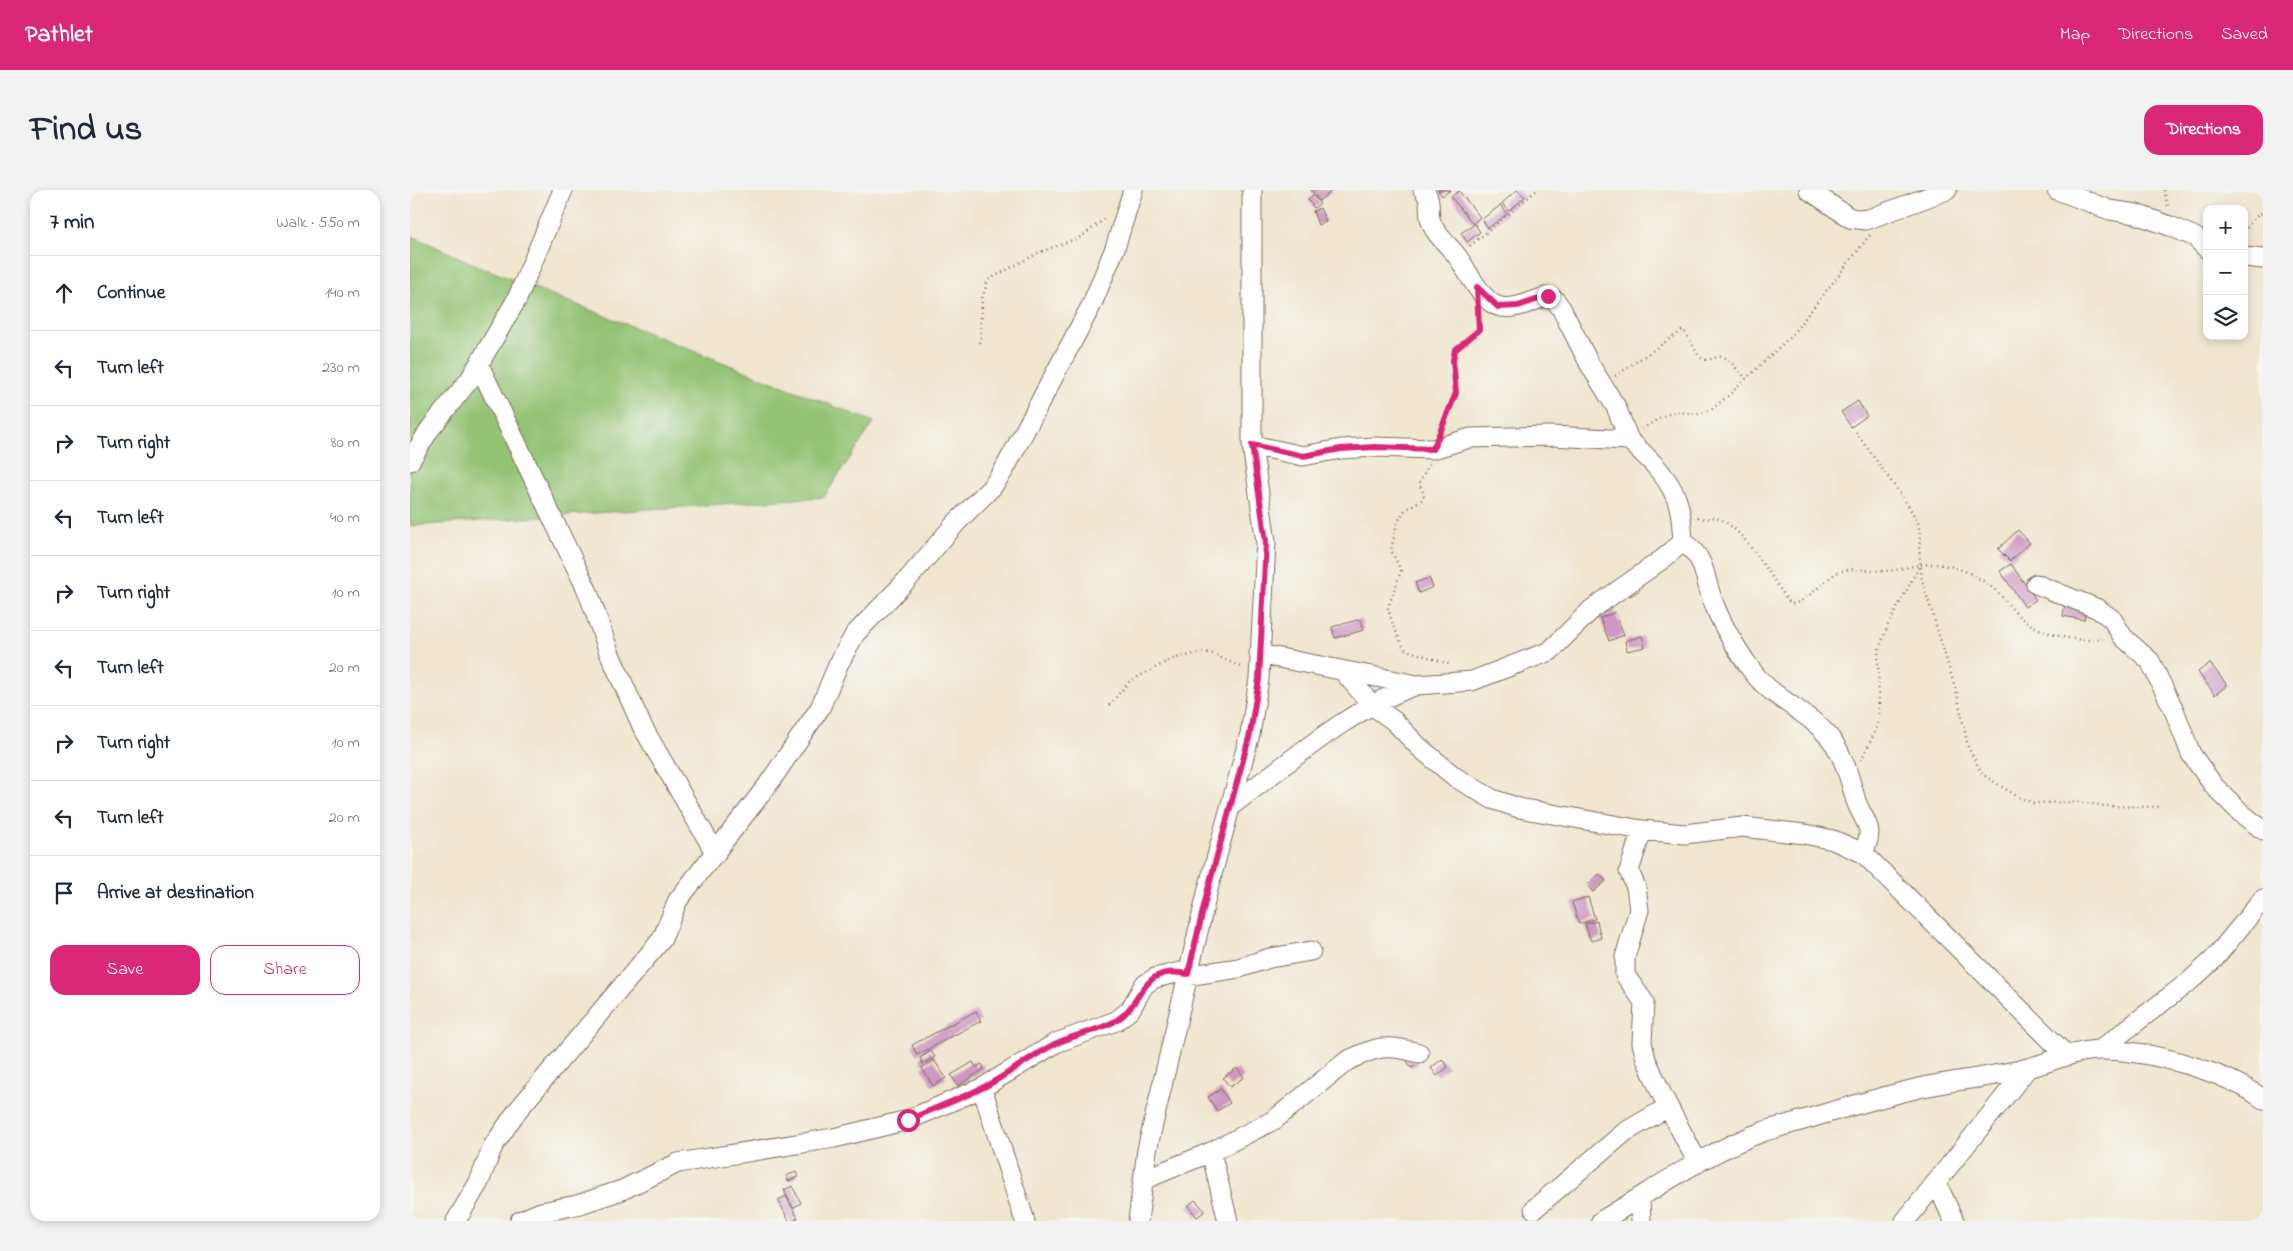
<!DOCTYPE html>
<html lang="en">
<head>
<meta charset="utf-8">
<style>
	:root { --surface:#fff; --page:#f2f2f3; --text:#1f2937; --muted:#747a83; --line:#e0e1e3; --accent:#db2777 }
	body { margin:0; font-family:"Indie Flower",sans-serif; background:var(--page); color:var(--text) }
	.controls { position:absolute; right:15px; top:15px; display:grid; overflow:hidden; border-radius:10px; box-shadow:0 2px 8px #0003 }
	.controls button { width:45px; height:45px; display:grid; place-items:center; padding:0; border:0; border-bottom:1px solid var(--line); background:var(--surface); color:var(--text); font:25px sans-serif }
	.stop { position:absolute; width:15px; height:15px; margin:-11px; border:4px solid #db2777; border-radius:50%; background:#fff }
	.stop.end { background:#db2777; border-color:#fff; box-shadow:0 1px 5px #0008 }
	.list { margin:0; padding:0; list-style:none }
	h2 { display:flex; justify-content:space-between; align-items:center; height:65px; margin:0; padding:0 20px; font-size:21px }
	h2 small { font-size:16px; font-weight:400; color:var(--muted) }
	.list li { display:grid; grid-template-columns:32px 1fr auto; gap:15px; align-items:center; box-sizing:border-box; height:75px; padding:0 20px; border-top:1px solid var(--line) }
	.list b { display:block; font-size:19px; white-space:nowrap }
	.list em { font-size:16px; font-style:normal; color:var(--muted) }
	.actions { display:flex; gap:10px; padding:15px 20px }
	.actions a { flex:1; padding:11px 0; border:1px solid var(--accent); border-radius:15px; text-align:center; font-size:18px; color:var(--accent) }
	.actions .main { background:var(--accent); color:#fff }
	.icon { flex:none; width:28px; height:28px; fill:none; stroke:currentColor; stroke-width:2; stroke-linecap:round; stroke-linejoin:round }
	.map { position:relative; flex:none; width:1853px; height:1031px; overflow:hidden; border-radius:15px }
	header { display:flex; align-items:center; gap:30px; box-sizing:border-box; height:70px; padding:0 25px; background:var(--accent); color:#fff }
	header strong { font-size:24px }
	nav { display:flex; gap:28px; margin-inline-start:auto; font-size:18px }
	.intro { display:flex; align-items:center; justify-content:space-between; box-sizing:border-box; height:120px; padding:0 30px }
	h1 { margin:0; font-size:35px }
	.button { padding:12px 22px; border-radius:15px; background:var(--accent); color:#fff; font-size:18px; font-weight:700 }
	main { display:flex; gap:30px; padding:0 30px }
	aside { flex:1; background:var(--surface); border-radius:15px; box-shadow:0 2px 8px #0003 }
	.map>svg:first-child { display:block }
	.green { fill:#93c373; stroke:#677648 }
	.building { fill:#ce98c2 }
	.lines { fill:none; stroke-linecap:round; stroke-linejoin:round }
	.minor-casing { stroke:#7a6b5c; stroke-width:21 }
	.path { stroke:#7a6b5c; stroke-width:2.5; stroke-dasharray:1 4; stroke-linecap:butt }
	.minor { stroke:#fff; stroke-width:19 }
	.route { stroke:#db2777; stroke-width:6 }
</style>
</head>
<body>
<header>
<strong>Pathlet</strong>
<nav><a>Map</a><a>Directions</a><a>Saved</a></nav>
</header>
<div class="intro"><h1>Find us</h1><a class="button">Directions</a></div>
<main>
<aside>
<h2>7 min<small>Walk · 550 m</small></h2>
<ul class="list">
<li><svg class="icon" aria-label="ahead" viewBox="0 0 24 24"><path d="M12 20V5M6 11l6-6 6 6"/></svg><div><b>Continue</b></div><em>140 m</em></li>
<li><svg class="icon" aria-label="left" viewBox="0 0 24 24"><path d="M17 20v-9H6M10 6l-5 5 5 5"/></svg><div><b>Turn left</b></div><em>230 m</em></li>
<li><svg class="icon" aria-label="right" viewBox="0 0 24 24"><path d="M7 20v-9h11M14 6l5 5-5 5"/></svg><div><b>Turn right</b></div><em>80 m</em></li>
<li><svg class="icon" aria-label="left" viewBox="0 0 24 24"><path d="M17 20v-9H6M10 6l-5 5 5 5"/></svg><div><b>Turn left</b></div><em>40 m</em></li>
<li><svg class="icon" aria-label="right" viewBox="0 0 24 24"><path d="M7 20v-9h11M14 6l5 5-5 5"/></svg><div><b>Turn right</b></div><em>10 m</em></li>
<li><svg class="icon" aria-label="left" viewBox="0 0 24 24"><path d="M17 20v-9H6M10 6l-5 5 5 5"/></svg><div><b>Turn left</b></div><em>20 m</em></li>
<li><svg class="icon" aria-label="right" viewBox="0 0 24 24"><path d="M7 20v-9h11M14 6l5 5-5 5"/></svg><div><b>Turn right</b></div><em>10 m</em></li>
<li><svg class="icon" aria-label="left" viewBox="0 0 24 24"><path d="M17 20v-9H6M10 6l-5 5 5 5"/></svg><div><b>Turn left</b></div><em>20 m</em></li>
<li><svg class="icon" aria-label="arrive" viewBox="0 0 24 24"><path d="M6 21V4h12l-3 4 3 4H6"/></svg><div><b>Arrive at destination</b></div></li>
</ul>
<div class="actions"><a class="main">Save</a><a>Share</a></div>
</aside>
<div class="map">
<svg width="1853" height="1031" viewBox="0 0 1853 1031">
	<rect width="100%" height="100%" fill="#f6f6f2"/>
	<filter id="ink" filterUnits="userSpaceOnUse"><feTurbulence type="fractalNoise" baseFrequency=".02" numOctaves="2"/><feDisplacementMap in="SourceGraphic" scale="10" xChannelSelector="R" yChannelSelector="G"/><feConvolveMatrix kernelMatrix="1 2 1 2 8 2 1 2 1" color-interpolation-filters="sRGB"/></filter>
	<filter id="wash" filterUnits="userSpaceOnUse"><feTurbulence type="fractalNoise" baseFrequency=".0096" numOctaves="4" result="noise"/><feDisplacementMap in="SourceGraphic" scale="20" xChannelSelector="R" yChannelSelector="G"/><feGaussianBlur stdDeviation="1.12" result="paint"/><feColorMatrix in="noise" values="0 0 0 0 0 0 0 0 0 0 0 0 0 0 0 0 0 1.4 0 .05"/><feComposite in="paint" operator="in"/></filter>
	<g filter="url(#wash)">
		<rect width="100%" height="100%" fill="#f0e5ce"/>
		<!-- green -->
		<path class="green" d="M0,45L66,75L464,232L414,307L0,336Z"/>
		<g id="blocks">
			<!-- building -->
			<path class="building" d="M901,0H923L909,11Z
				M1028,0H1041L1032,6Z
				M1107,0L1115,7L1099,21L1092,13Z
				M1049,1L1070,27L1063,34L1041,7Z
				M903,5L910,14L904,18L898,10Z
				M1091,15L1097,24L1078,38L1072,29Z
				M910,18L916,31L908,35L903,21Z
				M1065,34L1070,42L1057,52L1051,43Z
				M1448,211L1457,226L1441,237L1431,222Z
				M1608,340L1620,353L1600,371L1588,359Z
				M1601,374L1626,410L1615,417L1590,381Z
				M1019,388L1023,397L1009,403L1005,393Z
				M1227,393L1230,400L1220,406L1216,400Z
				M1655,413L1676,417L1674,430L1653,426Z
				M1205,422L1214,445L1199,451L1190,428Z
				M951,429L954,440L925,448L922,437Z
				M1232,446L1235,457L1217,461L1215,451Z
				M1800,473L1817,495L1805,505L1788,482Z
				M1189,684L1196,691L1183,702L1177,695Z
				M1178,707L1185,729L1169,734L1162,712Z
				M1187,731L1191,748L1181,751L1175,734Z
				M566,821L571,831L507,865L502,855Z
				M999,858L1009,874L1001,878L992,862Z
				M521,861L525,867L513,874L510,868Z
				M1032,869L1038,877L1027,886L1021,878Z
				M524,870L536,888L523,896L512,878Z
				M563,872L566,877L572,874L574,879L548,896L541,885Z
				M827,878L834,887L820,897L813,888Z
				M811,899L820,913L807,921L798,907Z
				M386,982L388,987L378,991L376,986Z
				M382,996L391,1013L383,1018L374,1000Z
				M376,1006L388,1028L382,1031H379L368,1010Z
				M785,1010L795,1021L787,1027L778,1016Z"/>
		</g>
	</g>
	<g filter="url(#ink)">
		<use href="#blocks" fill-opacity="0" stroke="#7a6b5c" stroke-width="1"/>
		<g class="lines">
			<defs>
				<path id="minor" d="M1013,0C1023,9 1017,21 1021,32C1026,46 1038,54 1047,66C1057,79 1072,114 1091,117C1105,120 1122,111 1135,107L1145,110L1151,118L1180,175L1206,217L1219,250
					M1399,0L1440,28L1456,30L1537,0
					M1647,0L1700,20L1726,24L1760,36L1785,47L1797,59
					M1834,67L1853,69
					M69,175L178,402L199,462L232,536L306,664
					M842,255L893,266L931,259L965,257L1023,259L1060,248L1141,246L1219,250C1239,269 1262,289 1269,317C1272,328 1272,341 1273,352C1297,369 1293,386 1303,411C1311,434 1326,458 1340,478C1360,508 1397,520 1420,548C1434,565 1440,590 1446,611C1455,635 1466,636 1453,663
					M0,271L20,239L60,189L107,109L153,0
					M1626,394L1688,419L1702,429L1713,447L1740,471L1764,520L1781,564L1804,596L1832,624L1853,640
					M849,464L1007,495L1062,491L1140,461L1182,419L1254,368L1273,352
					M933,481L963,516L984,531L1009,557L1045,587L1082,609L1109,618L1232,640L1275,644L1332,637L1395,644L1423,650L1453,663L1657,866
					M822,615C877,574 942,517 1007,495
					M1232,640L1219,681L1226,697L1229,720L1215,767V785L1234,812L1232,853L1236,869L1252,905L1288,973
					M776,786L829,778L860,768L901,761
					M1690,860L1781,790L1804,769L1853,709
					M572,898L615,1031
					M801,962L818,1031
					M733,990L801,962L864,930L937,871C967,856 977,854 1009,863
					M1527,994L1544,1031
					M1230,1008L1231,1031
					M1124,1019L1215,942L1258,917
					M46,1031L69,992L83,956L107,921L252,749L268,710L357,596L410,518L428,475L445,444L498,389L546,333L582,297L594,280L682,114L705,58L723,0
					M110,1031L131,1022L167,1015L212,1000L268,973L424,948L498,930L572,898L646,853L706,831L720,820L734,795L745,788L770,782L778,784
					M728,1031L737,960L798,699L840,544L849,489L856,352L842,255V0
					M1191,1031C1244,1000 1296,962 1355,941C1405,927 1455,911 1505,899C1542,890 1581,888 1618,878C1641,872 1666,860 1691,860C1738,860 1815,881 1853,909
					M1495,1031L1617,879"/>
			</defs>
			<!-- minor casing -->
			<use href="#minor" class="minor-casing"/>
			<!-- path -->
			<path class="path" d="M1754,0L1758,17
				M1834,42L1844,28L1853,22
				M1060,56L1127,0
				M570,153L572,109L578,90L630,62L671,47L696,28
				M1205,186L1273,140C1280,147 1283,159 1290,167C1298,174 1304,165 1313,167C1322,170 1328,183 1337,188
				M1031,239L1046,203L1043,170L1045,160L1069,141V125
				M1232,239L1255,225L1267,222L1289,224L1302,219L1319,205L1381,146L1460,45
				M1446,242L1498,315L1508,332L1510,346L1509,360L1512,390L1547,504L1558,557L1572,584L1608,607L1623,613L1670,612L1695,616L1751,617
				M1019,274L1009,294L1014,304L1013,309L995,320L987,333L981,360L991,381L978,418L983,435L994,459L1042,475
				M1288,327C1295,331 1300,326 1307,328C1332,335 1364,392 1380,413C1393,417 1414,389 1427,383C1441,376 1457,381 1472,381C1489,381 1505,374 1521,374C1544,374 1567,385 1584,399C1594,407 1601,419 1610,427C1632,445 1667,453 1693,449
				M699,515L720,491L762,469L794,462L803,464L833,478
				M1451,570L1466,540L1469,528L1468,462L1478,435L1509,377"/>
			<!-- minor -->
			<use href="#minor" class="minor"/>
		</g>
	</g>
	<g class="lines" filter="url(#ink)">
		<!-- route -->
		<path class="route" d="M498,930C522,919 548,910 572,898C598,885 620,866 647,853C666,844 689,841 707,830C734,813 730,774 778,784L798,699L840,544L849,489L856,352L842,255L893,266L931,259L965,257L1023,259L1046,203L1043,170L1045,160L1069,140L1067,97L1088,117L1108,116L1138,106"/>
	</g>
</svg>
<div class="controls">
<button>+</button>
<button>−</button>
<button><svg class="icon" aria-label="layers" viewBox="0 0 24 24"><path d="M12 4l9 5-9 5-9-5zM3 14l9 5 9-5"/></svg></button>
</div>
<div class="stop" style="left:498px;top:930px"></div>
<div class="stop end" style="left:1138px;top:106px"></div>
</div>
</main>
</body>
</html>
